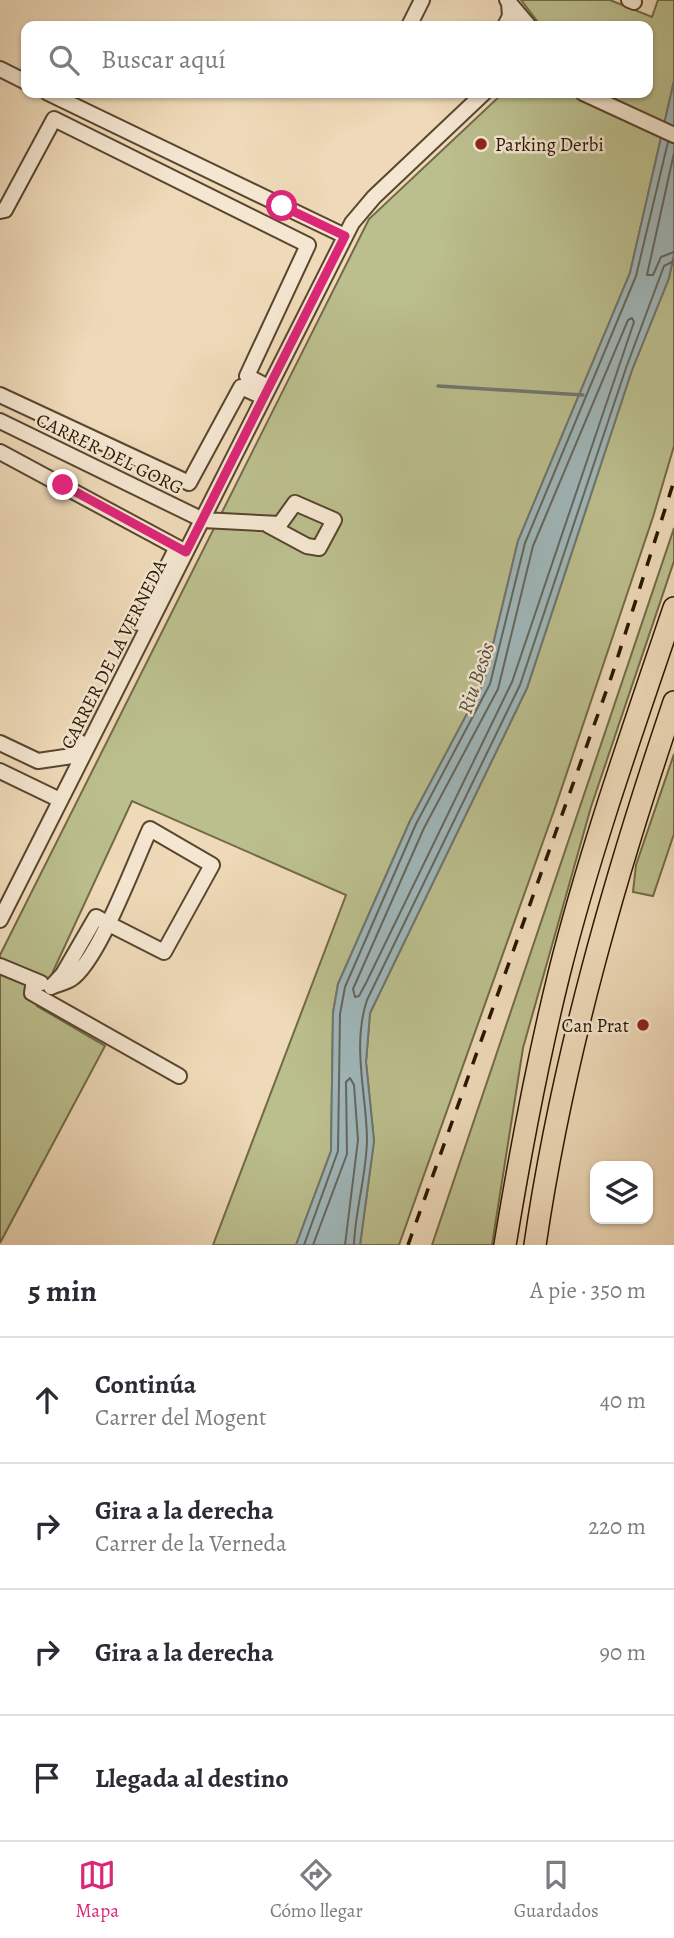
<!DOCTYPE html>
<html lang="es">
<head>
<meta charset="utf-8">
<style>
	:root { --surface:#fff; --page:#f2f2f3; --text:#2b2b33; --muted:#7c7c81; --line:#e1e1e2; --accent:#db2777 }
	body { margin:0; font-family:Alegreya,serif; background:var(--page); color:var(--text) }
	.controls { position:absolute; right:21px; bottom:21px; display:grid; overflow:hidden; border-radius:14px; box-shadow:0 2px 5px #0004 }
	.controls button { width:63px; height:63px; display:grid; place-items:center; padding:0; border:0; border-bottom:2px solid var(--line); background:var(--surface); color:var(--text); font:35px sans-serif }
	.stop { position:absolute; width:21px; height:21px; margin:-16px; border:5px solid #db2777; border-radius:50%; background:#fff }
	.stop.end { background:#db2777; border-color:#fff; box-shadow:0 2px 7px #0008 }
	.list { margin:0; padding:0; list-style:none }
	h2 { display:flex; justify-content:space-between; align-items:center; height:91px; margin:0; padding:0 28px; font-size:30px }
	h2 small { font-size:23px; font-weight:400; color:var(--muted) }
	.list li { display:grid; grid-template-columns:46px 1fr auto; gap:21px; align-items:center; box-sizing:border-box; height:126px; padding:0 28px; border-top:2px solid var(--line) }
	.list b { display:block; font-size:26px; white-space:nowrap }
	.list p { margin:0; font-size:23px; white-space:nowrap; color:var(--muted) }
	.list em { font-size:23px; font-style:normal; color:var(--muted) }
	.icon { flex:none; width:38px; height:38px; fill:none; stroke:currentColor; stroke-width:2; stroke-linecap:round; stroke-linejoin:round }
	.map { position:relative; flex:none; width:674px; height:1245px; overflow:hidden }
	.search { position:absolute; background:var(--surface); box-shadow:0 2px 5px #0004; left:21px; right:21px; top:21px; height:77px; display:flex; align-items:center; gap:18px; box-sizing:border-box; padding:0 24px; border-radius:14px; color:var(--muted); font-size:26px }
	.sheet { height:595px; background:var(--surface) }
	nav { display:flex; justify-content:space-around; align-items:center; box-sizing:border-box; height:98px; border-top:2px solid var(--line); background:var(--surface); font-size:19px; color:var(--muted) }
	nav a { display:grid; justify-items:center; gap:4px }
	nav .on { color:var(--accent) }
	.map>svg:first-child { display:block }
	.green { fill:#bbbe8d; stroke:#726a46; stroke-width:2 }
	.water { fill:#9fb7ba; stroke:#707670; stroke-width:2 }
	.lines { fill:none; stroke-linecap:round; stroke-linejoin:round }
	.shore { stroke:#64665d; stroke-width:2 }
	.stream { stroke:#707670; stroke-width:3.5 }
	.minor-casing { stroke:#5a462e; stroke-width:18 }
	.highway-casing { stroke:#291500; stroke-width:24 }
	.minor { stroke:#f4e6d1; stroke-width:14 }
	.highway { stroke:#eed9b8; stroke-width:21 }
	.rail { stroke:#291500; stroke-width:3.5; stroke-dasharray:12 12; stroke-linecap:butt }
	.route { stroke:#db2777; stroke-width:9 }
	.poi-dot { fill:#8f2418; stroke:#f4e6d1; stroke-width:2.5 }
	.labels { text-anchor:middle; stroke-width:5; stroke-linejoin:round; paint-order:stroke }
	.poi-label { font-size:19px; fill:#291500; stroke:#f4e6d1; text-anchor:start }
	.street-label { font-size:19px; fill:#291500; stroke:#f4e6d1 }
	.water-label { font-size:21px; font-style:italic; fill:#524e41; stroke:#f4e6d1 }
</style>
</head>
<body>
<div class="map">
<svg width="674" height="1245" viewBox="0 0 674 1245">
	<rect width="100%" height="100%" fill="#eed9b8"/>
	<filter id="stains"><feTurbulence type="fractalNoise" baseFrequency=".00286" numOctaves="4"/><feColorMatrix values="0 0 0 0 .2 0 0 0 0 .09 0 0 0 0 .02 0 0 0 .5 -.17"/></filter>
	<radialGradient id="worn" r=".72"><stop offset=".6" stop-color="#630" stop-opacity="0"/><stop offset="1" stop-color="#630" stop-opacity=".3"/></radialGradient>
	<!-- green -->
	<path class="green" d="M521,0H610L652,17L658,0H674V81L630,273L518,541L484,682L410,821L338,984L333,1013L331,1151L296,1245H213L346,895L132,801L37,1006L105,1046L0,1243V955L369,219L503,93H648V26H541Z
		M674,254V446L653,517L555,808L399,1245H360L374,1141L366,1062L370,1013L527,688L632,370L669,278Z
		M674,528V561L591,807L523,1048L492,1245H432Z
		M674,754V834L653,896L633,892L636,865Z"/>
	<!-- water -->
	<path class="water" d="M674,81V254L669,278L632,370L527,688L370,1013L366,1062L374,1141L360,1245H296L331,1151L333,1013L338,984L410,821L484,682L518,541L630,273Z"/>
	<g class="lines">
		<!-- shore -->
		<path class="shore" d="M674,153L647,275H653L661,257L674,252
			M632,318L634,322L512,682L366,983L359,996L355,997L353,989L424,828L498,689L533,546L628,320Z
			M304,1245L338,1151L340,1014L345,987L416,824L490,684L525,543L636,276L668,142
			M313,1245L347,1154L346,1082L350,1078L354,1085L358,1140L345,1245
			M354,1245C355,1210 367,1174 367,1138C366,1091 352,1046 367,1000L520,685L626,368L664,266L674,261"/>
		<!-- stream -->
		<path class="stream" d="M438,386L583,395"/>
		<defs>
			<path id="minor" d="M507,0L529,26
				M629,0L634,2
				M409,26L422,0
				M505,26L510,16L509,3
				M0,69L26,82
				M48,93L345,236
				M583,93L674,135
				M0,211L5,210L54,119L308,245L247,376L268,387
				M0,395L189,483L241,387L263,397
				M0,421L203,520L280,524L295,503L334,520L319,548L307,546L268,525
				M0,452L184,551
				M139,623L177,547
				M0,743L38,761L72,756L80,742
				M0,771L60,800
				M0,920L352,223L374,197L484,93
				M107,923L96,917L63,974L51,987C57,984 65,983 71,979C98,962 135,861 150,829L212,865L164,952L107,923
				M0,966L41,983
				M34,980L32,993L179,1076"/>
			<path id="highway" d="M505,1245C520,1154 537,1063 559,974C590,850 633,729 674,608
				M535,1245C562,1060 614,879 674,702"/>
		</defs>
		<!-- minor casing -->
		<use href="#minor" class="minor-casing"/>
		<!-- highway casing -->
		<use href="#highway" class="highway-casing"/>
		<!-- minor -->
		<use href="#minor" class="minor"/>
		<!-- highway -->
		<use href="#highway" class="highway"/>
		<!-- rail -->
		<path class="rail" d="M408,1245L612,675L674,481"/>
	</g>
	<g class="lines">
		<!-- route -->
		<path class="route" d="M63,485L186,552L345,236L282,206"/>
	</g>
	<!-- markers -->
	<g class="poi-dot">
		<circle cx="481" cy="144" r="7"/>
		<circle cx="643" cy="1025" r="7"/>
	</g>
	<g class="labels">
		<!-- poi labels -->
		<g class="poi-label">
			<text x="495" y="151">Parking Derbi</text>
			<text x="629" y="1032" text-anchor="end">Can Prat</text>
		</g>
		<!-- street labels -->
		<g class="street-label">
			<text transform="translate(110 453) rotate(26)" y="7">CARRER DEL GORG</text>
			<text transform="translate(113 654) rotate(-63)" y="7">CARRER DE LA VERNEDA</text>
		</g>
		<!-- water labels -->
		<g class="water-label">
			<text transform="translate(476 678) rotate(-71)" y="7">Riu Besòs</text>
		</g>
	</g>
	<rect width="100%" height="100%" filter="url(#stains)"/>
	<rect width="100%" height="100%" fill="url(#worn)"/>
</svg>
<div class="controls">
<button><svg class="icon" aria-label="layers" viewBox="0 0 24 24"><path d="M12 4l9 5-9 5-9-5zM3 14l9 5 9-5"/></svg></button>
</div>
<div class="stop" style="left:282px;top:206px"></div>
<div class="stop end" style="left:63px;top:485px"></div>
<div class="search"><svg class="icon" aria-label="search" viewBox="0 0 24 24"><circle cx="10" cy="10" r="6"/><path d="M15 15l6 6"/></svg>Buscar aquí</div>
</div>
<section class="sheet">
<h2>5 min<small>A pie · 350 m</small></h2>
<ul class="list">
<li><svg class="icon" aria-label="ahead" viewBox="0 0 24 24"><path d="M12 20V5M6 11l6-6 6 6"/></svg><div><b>Continúa</b><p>Carrer del Mogent</p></div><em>40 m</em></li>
<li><svg class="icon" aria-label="right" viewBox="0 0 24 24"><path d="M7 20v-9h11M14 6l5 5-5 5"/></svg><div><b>Gira a la derecha</b><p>Carrer de la Verneda</p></div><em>220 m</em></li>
<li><svg class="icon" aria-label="right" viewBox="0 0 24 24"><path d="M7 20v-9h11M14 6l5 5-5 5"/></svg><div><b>Gira a la derecha</b></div><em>90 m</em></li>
<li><svg class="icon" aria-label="arrive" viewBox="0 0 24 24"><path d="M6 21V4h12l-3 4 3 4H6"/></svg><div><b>Llegada al destino</b></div></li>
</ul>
</section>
<nav>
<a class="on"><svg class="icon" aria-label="map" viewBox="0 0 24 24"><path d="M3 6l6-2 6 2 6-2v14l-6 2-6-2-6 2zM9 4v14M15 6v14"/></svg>Mapa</a>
<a><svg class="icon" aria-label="directions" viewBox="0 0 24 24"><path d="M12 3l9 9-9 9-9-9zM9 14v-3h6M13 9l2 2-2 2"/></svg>Cómo llegar</a>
<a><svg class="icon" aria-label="saved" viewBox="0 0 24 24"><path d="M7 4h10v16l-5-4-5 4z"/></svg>Guardados</a>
</nav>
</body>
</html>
